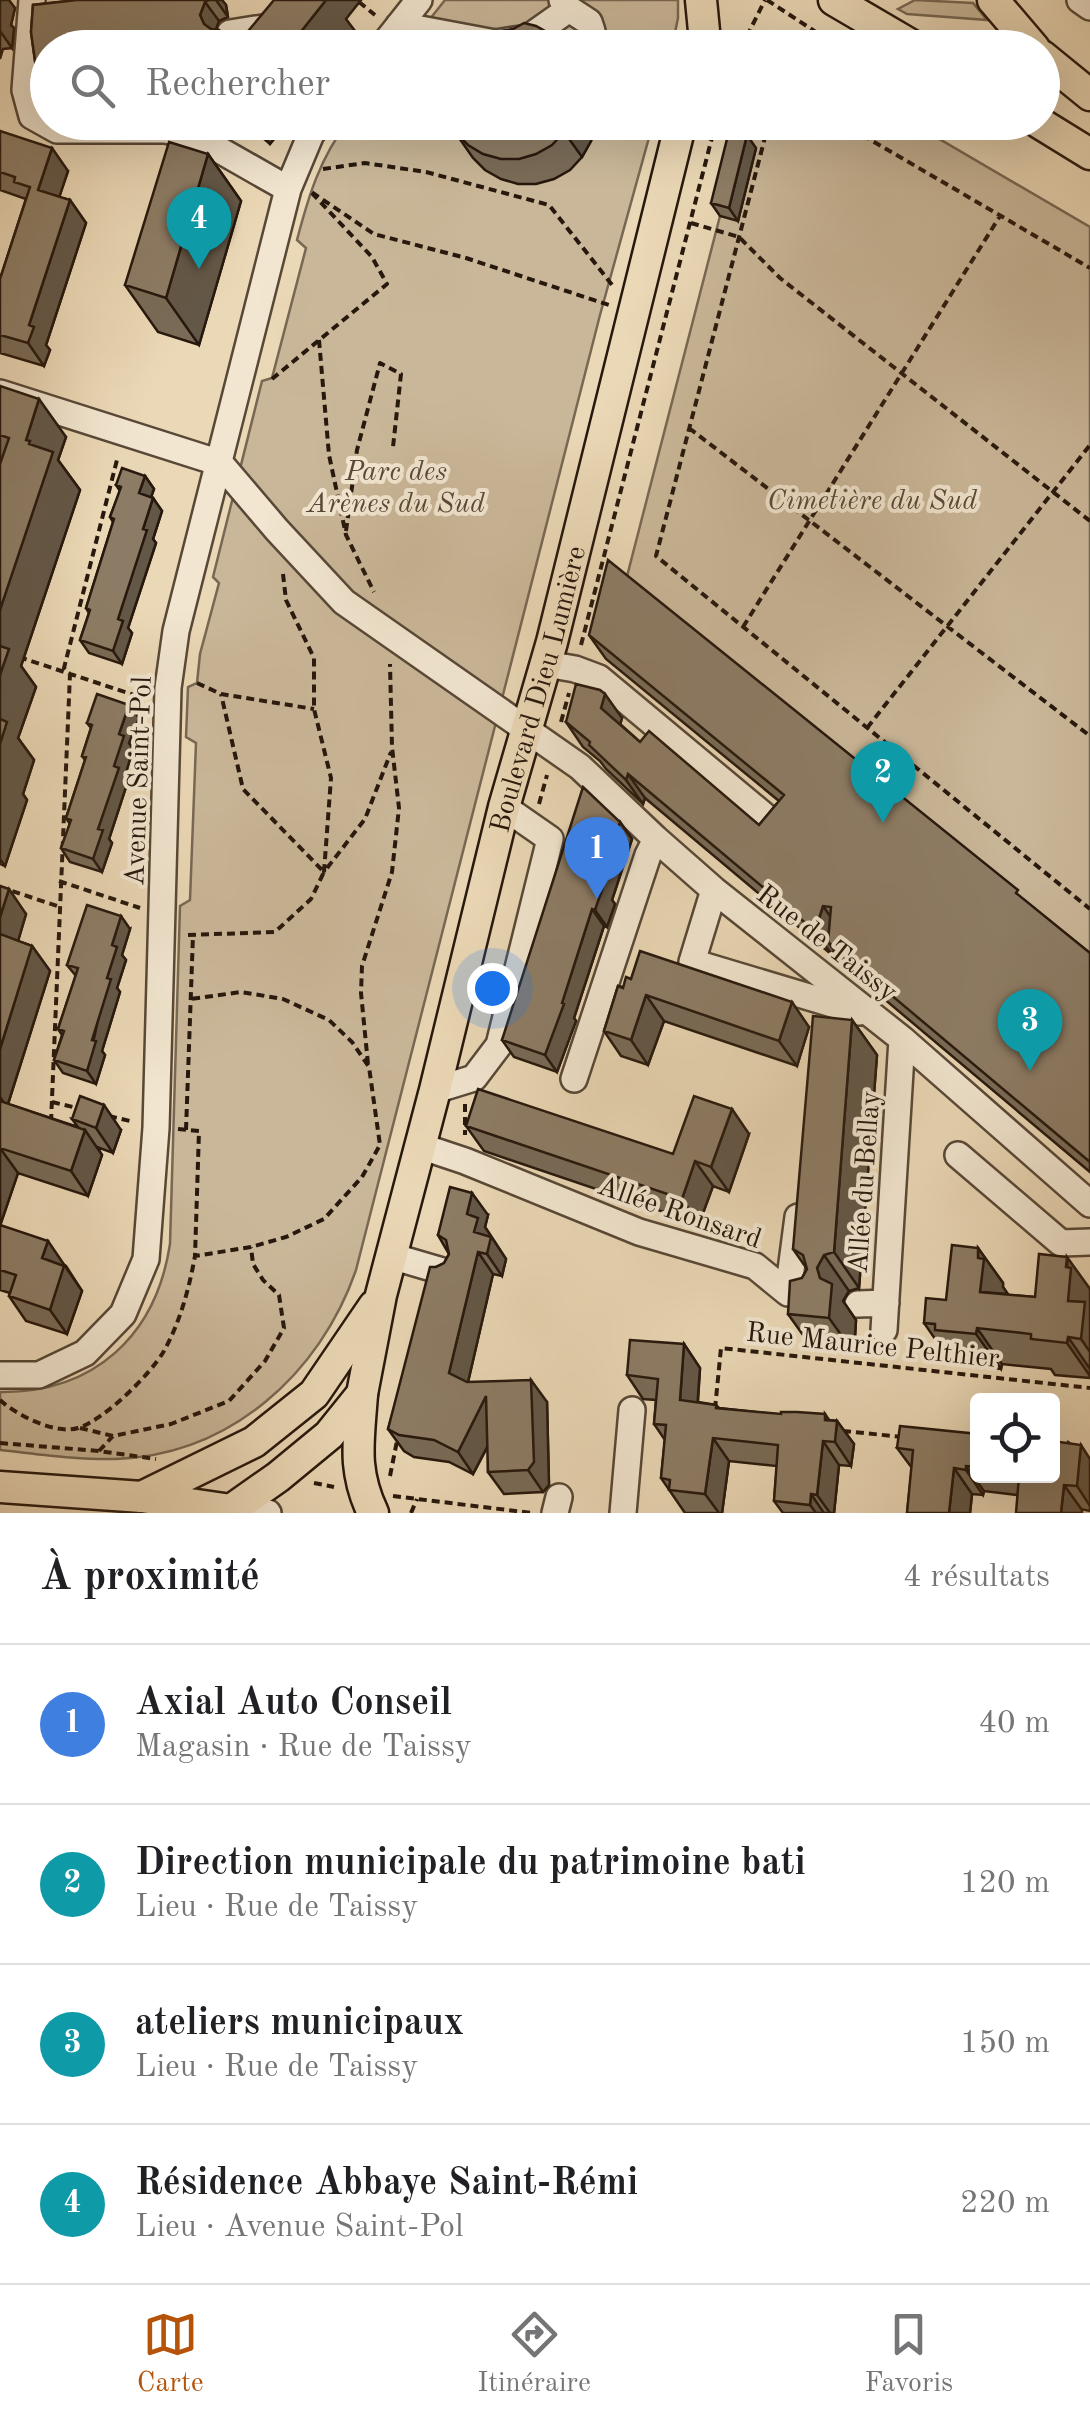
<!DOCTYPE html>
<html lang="fr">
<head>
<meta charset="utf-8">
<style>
	:root { --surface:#fff; --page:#f2f2f2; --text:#202124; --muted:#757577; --line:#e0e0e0; --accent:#b45309 }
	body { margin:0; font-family:"Old Standard TT",serif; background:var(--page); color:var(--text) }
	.controls { position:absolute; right:30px; bottom:30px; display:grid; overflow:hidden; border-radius:10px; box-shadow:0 10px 40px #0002 }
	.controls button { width:90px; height:90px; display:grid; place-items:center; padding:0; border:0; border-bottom:2px solid var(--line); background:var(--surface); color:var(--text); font:50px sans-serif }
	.you { position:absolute; left:492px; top:988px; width:35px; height:35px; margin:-25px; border:8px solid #fff; border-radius:50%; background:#1a73e8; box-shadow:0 0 0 15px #1a73e833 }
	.badge { display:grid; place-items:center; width:65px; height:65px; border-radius:50%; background:var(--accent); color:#fff; font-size:32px; font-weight:700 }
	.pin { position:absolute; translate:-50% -82px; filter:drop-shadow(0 2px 5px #0008) }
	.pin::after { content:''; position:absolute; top:52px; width:35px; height:30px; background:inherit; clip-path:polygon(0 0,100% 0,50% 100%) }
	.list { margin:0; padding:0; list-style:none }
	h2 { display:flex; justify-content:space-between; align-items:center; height:130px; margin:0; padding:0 40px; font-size:42px }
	h2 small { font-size:32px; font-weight:400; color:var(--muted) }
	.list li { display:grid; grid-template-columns:65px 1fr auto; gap:30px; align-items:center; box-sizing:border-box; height:160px; padding:0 40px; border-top:2px solid var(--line) }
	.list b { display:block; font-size:38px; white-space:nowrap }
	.list p { margin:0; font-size:32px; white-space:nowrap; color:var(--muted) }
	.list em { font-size:32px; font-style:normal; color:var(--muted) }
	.icon { flex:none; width:55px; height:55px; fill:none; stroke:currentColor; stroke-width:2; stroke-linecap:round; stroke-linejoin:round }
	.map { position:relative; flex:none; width:1090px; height:1513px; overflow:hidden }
	.search { position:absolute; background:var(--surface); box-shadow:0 10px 40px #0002; left:30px; right:30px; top:30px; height:110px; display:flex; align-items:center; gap:25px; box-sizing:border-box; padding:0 35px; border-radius:55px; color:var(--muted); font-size:38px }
	.sheet { height:770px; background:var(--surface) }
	nav { display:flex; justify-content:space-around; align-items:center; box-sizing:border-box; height:140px; border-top:2px solid var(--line); background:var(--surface); font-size:28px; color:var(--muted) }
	nav a { display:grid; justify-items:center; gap:5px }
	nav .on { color:var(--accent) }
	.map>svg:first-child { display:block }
	.green { fill:#cab799; stroke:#786853; stroke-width:2.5 }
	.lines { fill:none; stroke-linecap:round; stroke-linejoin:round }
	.minor-casing { stroke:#584837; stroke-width:30 }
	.major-casing { stroke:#27180d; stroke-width:35 }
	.path { stroke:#27180d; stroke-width:4; stroke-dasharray:8 5; stroke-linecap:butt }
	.minor { stroke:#f2e6d0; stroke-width:25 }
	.major { stroke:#ebd8b6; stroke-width:30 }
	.wall { fill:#796b57; stroke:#27180d; stroke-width:2.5 }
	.shaded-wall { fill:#635747; stroke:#27180d; stroke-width:2.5 }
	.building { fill:#8d7c65; stroke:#27180d; stroke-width:2.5 }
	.labels { text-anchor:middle; stroke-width:8; stroke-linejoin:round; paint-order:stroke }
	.park-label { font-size:28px; font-style:italic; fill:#584837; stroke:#f2e6d0 }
	.street-label { font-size:28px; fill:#27180d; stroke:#f2e6d0 }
</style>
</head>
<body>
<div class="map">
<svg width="1090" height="1513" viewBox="0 0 1090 1513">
	<rect width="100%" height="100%" fill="#ebd8b6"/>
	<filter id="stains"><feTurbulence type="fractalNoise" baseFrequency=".002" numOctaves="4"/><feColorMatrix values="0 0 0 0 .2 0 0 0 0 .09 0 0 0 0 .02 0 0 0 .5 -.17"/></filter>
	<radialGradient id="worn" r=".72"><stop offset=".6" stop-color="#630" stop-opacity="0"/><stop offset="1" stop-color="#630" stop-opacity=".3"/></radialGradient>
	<!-- green -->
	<path class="green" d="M445,0H678V18L672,47L407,48Z
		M915,0L973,3L987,20L907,14L898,9Z
		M348,122L653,123L600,315L356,1270C320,1374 230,1455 116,1459C78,1460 38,1454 0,1450V1392C94,1393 156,1336 170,1244L180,906L190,900L196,743L186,737L188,687L197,683L200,654L219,583L213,577L262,381L272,378L306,248L297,240C308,198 320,157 348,122Z
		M744,123H912L1090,227V964L625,584Z"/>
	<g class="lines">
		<defs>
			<path id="minor" d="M32,0L25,90L32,116L57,130H165L195,136L288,189
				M1080,0L1090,7
				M569,9L589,22L592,31L585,48
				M399,25L495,43L528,38L569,9L562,0
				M230,33L282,25
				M381,48L419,0
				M0,393L220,463L277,530L344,602L580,767L656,839L714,890L902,1039L1090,1204
				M546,664L575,669L599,678L773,823
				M714,890L692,962L859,1012
				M574,1079L648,855L656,839
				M435,1090L474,1078L499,1045L550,839L504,807
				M420,1146L465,1161L639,1232L755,1266L788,1293L798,1217
				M958,1155L1061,1243L1090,1242
				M391,1256L449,1273
				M858,1304L886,1303
				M884,1330L902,1039
				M0,1375H39L85,1353L123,1314L146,1259L156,1128L168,688L176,631L288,189L311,134L321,122
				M231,1510L268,1513
				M555,1513L559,1497
				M623,1513L632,1410"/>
			<g id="major">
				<path d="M834,0L916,48"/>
				<path d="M993,0L1034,48"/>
				<path d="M700,48L704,31L701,0"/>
				<path d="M1042,56L1090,95"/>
				<path d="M1038,122L1090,154"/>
				<path d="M362,1394C359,1440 352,1469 373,1513"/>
				<path id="s1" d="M0,1487L142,1497L231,1510L278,1477L329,1435L362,1394L381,1295L435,1090L504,807L552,642L681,122"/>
				<path d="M142,1497L254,1442L314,1394L374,1306"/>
			</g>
		</defs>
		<!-- minor casing -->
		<use href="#minor" class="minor-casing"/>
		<!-- major casing -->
		<use href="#major" class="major-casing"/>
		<!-- path -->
		<path class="path" d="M767,0L822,36L831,32
			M359,2L375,15
			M741,48L765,0
			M769,122L656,556L1090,909
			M840,122L1090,268
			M323,169L365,163L426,172L549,205L613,286
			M691,223L739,237L780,278L1090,521
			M319,340L329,455L346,535L374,592
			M272,379L387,284L372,257L310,191L374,234L466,258L609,305
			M689,428L1090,736
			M346,531L357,450L380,363L401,374L393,447
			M283,574L286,600L314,658V709L331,778L324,872L365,819L391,752
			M743,627L1000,216
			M581,645L716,122
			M19,657L143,698
			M197,683L221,694L314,709
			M561,722L569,693
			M867,728L1090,445
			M539,804L547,775
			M59,881L140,908
			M0,887L57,906
			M188,935L275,932L311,899L324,872L243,789L221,694
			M368,1064L361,993L362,966L392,872L399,808L392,747L390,664
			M52,1102L81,1109
			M465,1104V1135
			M109,1116L134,1122
			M51,1122L70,674L64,668L118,456
			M178,1129L199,1131L195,1256L251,1247L286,1237L324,1219L362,1177L380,1145L369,1067L352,1042L329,1020L283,999L241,992L191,999
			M186,1130L193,935
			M0,1400C16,1415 56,1435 78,1428C104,1420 150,1375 164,1351C180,1322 189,1289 195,1256
			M715,1409L721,1348L1090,1388
			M80,1428L113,1436L171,1424L229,1401L265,1361L284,1328L279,1295L263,1280L253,1264L251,1247
			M843,1431L903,1437
			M0,1443L99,1451L156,1459
			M99,1451L113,1436
			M390,1476L398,1436
			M314,1483L334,1487
			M393,1496L532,1513
			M411,1513L417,1499"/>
		<!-- minor -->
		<use href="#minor" class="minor"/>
		<!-- major -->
		<use href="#major" class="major"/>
	</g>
	<!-- wall -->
	<path class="wall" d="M0,0L15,8L11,25L14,28L12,48L3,49L0,59Z
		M77,0H222L226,5L228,17L219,21L216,29L219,30L231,48H48V85L36,68L31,32L33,5Z
		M244,122H281L278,126L281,130L270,144Z
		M596,122L591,141L582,157L570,170L554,179L536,184H518L501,179L485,170L473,158L455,132Z
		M0,131L68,171L59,197L70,200L86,223L46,345L50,350L44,366L0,353V279L26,199L0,190Z
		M756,148L738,221L720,216L711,203Z
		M208,154L241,201L199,345L158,332L125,285Z
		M0,386L66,437L58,460L80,490L21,666L36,687L18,738L34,760L23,794L27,800L5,866L0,864Z
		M145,476L154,489L151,497L153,498L162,511L153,539L156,543L128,628L132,633L122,664L89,653L80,640L89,613L86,608L113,522L110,517L120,491L116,485Z
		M589,635L1024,900L1090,953V1172L845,966L834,950L832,955L645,798L643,804L606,769L600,761L583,747L566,722L622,718L620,724L640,742L759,825L779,801L606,659Z
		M129,705L139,718L129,743L133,749L125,776L128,781L109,839L112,843L102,872L70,862L61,848L70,824L66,818L85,760L82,756L91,728L87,723Z
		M620,822L632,839L612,900L615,904L607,927L604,926L574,1018L576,1021L557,1072L514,1057L502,1040Z
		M0,886L26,914L18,941L32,946L50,971L8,1104L78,1127L72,1119L121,1130L113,1153L97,1147L102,1155L88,1196L18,1173L0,1225L66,1266L82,1291L67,1334L26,1321L9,1296L10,1293L0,1290Z
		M130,929L122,955L126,960L117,988L120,992L102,1051L105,1055L96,1084L63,1073L54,1060L62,1035L58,1029L76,976L67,965Z
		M618,986L809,1027L797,1066L664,1021L648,1065L621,1056L604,1031Z
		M852,1020L877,1055L859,1288L849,1291L843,1301L856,1320L854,1353L813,1349L788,1314L802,1278L807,1269L793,1249Z
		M466,1126L673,1154L749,1134L729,1192L713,1186L699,1224L484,1151Z
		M488,1215L485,1227L506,1259L502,1276L493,1274L468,1382L547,1402L549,1485L543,1492L504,1494L488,1472V1446L473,1474L449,1462L414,1457L404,1451L388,1429L436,1267L444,1263L449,1254L438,1235Z
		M978,1248L1003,1283V1287L1008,1295L1035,1297L1090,1289V1378L1055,1375L1051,1369L1002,1364L1001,1369L960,1365L956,1359H949L924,1323L946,1300Z
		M684,1344L700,1368L698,1402L716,1405L719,1408L837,1421L854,1444L851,1466L839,1465L834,1513H783L774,1501L777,1466L729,1461L722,1513H685L661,1478L665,1440L654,1424L656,1400L643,1399L627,1375Z
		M978,1434V1476H1052L1068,1442L1090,1459V1511L1017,1495L984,1491L983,1495L972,1494L970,1513H907L912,1468L897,1448Z"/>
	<!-- shaded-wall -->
	<path class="shaded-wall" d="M0,0H9L15,8L11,25L14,28L12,48L0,31Z
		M216,0H222L226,5L228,17Z
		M326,0H361L346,19L355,31L341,48H288Z
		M205,2L219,21L214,35L204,24L200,15Z
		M219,30L231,48L221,46Z
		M254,122H281L278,126L281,130L270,144Z
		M570,122H596L591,141L582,157L564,132Z
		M747,135L756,148L738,221L729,208Z
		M52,148L68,171L54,213L38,190Z
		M208,154L241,201L199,345L166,298Z
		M70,200L86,223L46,345L50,350L44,366L28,343L29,325Z
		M39,399L66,437L58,460L80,490L21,666L36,687L18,738L34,760L23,794L27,800L5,866L0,859V610L26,440Z
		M145,476L154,489L148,506L139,493Z
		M153,498L162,511L153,539L156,543L128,628L132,633L122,664L113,651L118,619L143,529Z
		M605,694L622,718L618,732L601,708Z
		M129,705L139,718L129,743L133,749L125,776L128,781L109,839L112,843L102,872L93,859L98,829L114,766L119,734Z
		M628,774L645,798L643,804L626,780Z
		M620,822L632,839L612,900L615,904L607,927L595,910L600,886Z
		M9,889L26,914L13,958L0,939V917Z
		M823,906L840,930L828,942L834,950L832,955L815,931Z
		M592,909L604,926L574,1018L576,1021L557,1072L545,1055Z
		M121,916L130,929L122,955L126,960L117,988L120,992L102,1051L105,1055L96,1084L87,1071L107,978L112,945Z
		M32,946L50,971L7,1107L0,1097V1049Z
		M646,995L664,1021L648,1065L631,1040Z
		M792,1002L809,1027L797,1066L779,1041Z
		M852,1020L877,1055L859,1288L834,1252Z
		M104,1105L121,1130L113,1153L96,1128Z
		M732,1109L749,1134L729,1192L711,1167Z
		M85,1130L102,1155L88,1196L71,1171Z
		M0,1148L18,1173L0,1226Z
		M695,1161L713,1186L699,1224L682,1199Z
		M472,1193L488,1215L485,1227L506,1259L502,1276L487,1254L474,1232L467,1214Z
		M48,1241L82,1291L67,1334L50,1310L42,1258Z
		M978,1248L1003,1283V1287L1008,1294L980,1292L978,1258Z
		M478,1252L493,1274L465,1395L449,1373Z
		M824,1255L849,1291L843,1301L856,1320L854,1353L829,1318L817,1268Z
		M1067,1257L1090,1289V1352L1081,1339L1068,1301Z
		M977,1328L1002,1364L1001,1369L976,1334Z
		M1068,1337L1090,1369V1376L1067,1343Z
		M684,1344L700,1368L696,1423L680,1400Z
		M531,1380L547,1402L549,1485L543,1492L528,1470Z
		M486,1396L502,1418L473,1474L458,1452Z
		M825,1414L836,1430L837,1421L854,1444L851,1466L835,1442L825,1420Z
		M713,1438L729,1461L722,1513H719L705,1494Z
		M823,1441L839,1465L834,1513H830L817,1495Z
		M1068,1442L1079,1458L1081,1445L1090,1459V1506L1077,1486Z
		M966,1466L984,1491L983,1495L966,1470Z
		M954,1468L972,1494L970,1513H949Z
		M1064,1485L1082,1510V1513H1061Z
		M811,1494L824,1513H816L810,1505Z"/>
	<!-- building -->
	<path class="building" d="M77,0H209L205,2L200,15L204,24L211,29L219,30L221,46L48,48V67L36,68L31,32L33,5Z
		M274,0H326L288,48H234Z
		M524,23L536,26L552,35L564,48H456L468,36L513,29Z
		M449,122H570L564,132L552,145L536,154L519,159H501L483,154L468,145L455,132Z
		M0,131L52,148L38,190L70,200L29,325L34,327L28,343L0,335V279L30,187L14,182L15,177L0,172Z
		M729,131L747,135L729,208L711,203Z
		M169,142L208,154L166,298L125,285Z
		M0,386L39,399L26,440L30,441L29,444L53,452L0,610V464L9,438L0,435Z
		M122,468L145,476L139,493L153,498L143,529L147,530L118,619L123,621L113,651L80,640L90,610L86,608L114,519L110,517L121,487L116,485Z
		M608,560L1018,890L1016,893L1090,953V1162L828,942L831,907L823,906L815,931L628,774L626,780L589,745L590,742L566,722L576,684L600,690L605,694L601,708L640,742L649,731L759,825L784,795L589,635Z
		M0,646L9,649L0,675Z
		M97,694L129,705L119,734L124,736L114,766L119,768L98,829L103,830L93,859L61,848L71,820L66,818L86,757L82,756L92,725L87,723Z
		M0,719L7,722L0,744Z
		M583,787L620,822L600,886L603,887L595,910L592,909L562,1003L564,1004L545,1055L502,1040Z
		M0,886L9,889L0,917Z
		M87,905L121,916L112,945L117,947L107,978L111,979L92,1040L96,1041L87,1071L54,1060L64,1031L58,1029L78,968L67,965Z
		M0,934L32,946L0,1049Z
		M640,951L792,1002L779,1041L646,995L631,1040L604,1031L618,986L623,988L626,977L631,979Z
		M813,1016L852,1020L834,1252L824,1255L817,1268L820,1278L832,1284L829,1318L788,1314L790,1281L802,1278L807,1269L803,1255L793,1249Z
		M478,1089L673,1154L694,1096L732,1109L711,1167L695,1161L682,1199L466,1126Z
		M80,1096L104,1105L96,1128L72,1119Z
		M0,1101L85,1130L71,1171L0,1148V1150Z
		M450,1187L472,1193L467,1214L478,1218L474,1232L491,1237L487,1254L478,1252L449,1373L467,1382L531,1380L534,1462L528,1470L488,1472L486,1396L458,1452L434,1440L399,1435L388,1429L430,1267H436L444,1263L449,1254L446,1240L438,1235Z
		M0,1225L48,1241L42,1258L64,1266L50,1310L9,1296L16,1275L0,1270Z
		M952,1245L978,1248V1258L984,1259L980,1292L1035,1297L1039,1254L1067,1257L1066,1267L1071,1268L1068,1301L1085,1302L1081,1339L1068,1337L1067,1343L1031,1339V1334L977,1328L976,1334L935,1330V1324L924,1323L926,1298L946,1300Z
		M630,1340L684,1344L680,1400L716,1405V1408L781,1414V1412H797L825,1414V1420L837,1421L835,1442L823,1441L817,1495L811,1494L810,1505L774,1501L778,1445L713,1438L705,1494L669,1490L670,1480L661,1478L666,1425L654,1424L658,1379L627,1375Z
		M900,1426L978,1434V1467L966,1466V1470L954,1468L949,1513H907L913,1450L897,1448Z
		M1052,1441L1081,1445L1077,1486L1064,1485L1061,1513H1016L1019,1476H1052Z"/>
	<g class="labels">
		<!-- park labels -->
		<g class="park-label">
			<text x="396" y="480">Parc des<tspan x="396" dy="32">Arènes du Sud</tspan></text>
			<text x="872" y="509">Cimetière du Sud</text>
		</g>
		<!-- street labels -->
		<g class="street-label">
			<text dy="10" stroke="none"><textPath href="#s1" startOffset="1135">Boulevard Dieu Lumière</textPath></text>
			<text transform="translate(137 781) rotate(-88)" y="10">Avenue Saint-Pol</text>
			<text transform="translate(828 942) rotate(38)" y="10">Rue de Taissy</text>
			<text transform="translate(863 1182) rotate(-86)" y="10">Allée du Bellay</text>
			<text transform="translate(680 1211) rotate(19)" y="10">Allée Ronsard</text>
			<text transform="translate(873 1344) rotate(6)" y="10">Rue Maurice Pelthier</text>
		</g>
	</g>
	<rect width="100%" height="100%" filter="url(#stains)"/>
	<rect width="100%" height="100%" fill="url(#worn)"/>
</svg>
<div class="controls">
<button><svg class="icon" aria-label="locate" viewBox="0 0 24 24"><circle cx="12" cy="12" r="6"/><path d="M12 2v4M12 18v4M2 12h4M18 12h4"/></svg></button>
</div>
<div class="you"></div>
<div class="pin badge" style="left:597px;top:899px;background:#3f7fe0">1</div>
<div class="pin badge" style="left:883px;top:823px;background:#0f9aa8">2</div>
<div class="pin badge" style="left:1030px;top:1071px;background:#0f9aa8">3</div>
<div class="pin badge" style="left:199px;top:269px;background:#0f9aa8">4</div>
<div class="search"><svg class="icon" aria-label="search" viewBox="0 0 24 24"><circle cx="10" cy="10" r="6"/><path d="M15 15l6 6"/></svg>Rechercher</div>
</div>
<section class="sheet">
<h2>À proximité<small>4 résultats</small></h2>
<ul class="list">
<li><span class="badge" style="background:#3f7fe0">1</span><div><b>Axial Auto Conseil</b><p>Magasin · Rue de Taissy</p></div><em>40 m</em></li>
<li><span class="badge" style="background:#0f9aa8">2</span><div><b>Direction municipale du patrimoine bati</b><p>Lieu · Rue de Taissy</p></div><em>120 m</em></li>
<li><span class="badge" style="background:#0f9aa8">3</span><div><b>ateliers municipaux</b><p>Lieu · Rue de Taissy</p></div><em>150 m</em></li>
<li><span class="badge" style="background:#0f9aa8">4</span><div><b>Résidence Abbaye Saint-Rémi</b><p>Lieu · Avenue Saint-Pol</p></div><em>220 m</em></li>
</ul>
</section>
<nav>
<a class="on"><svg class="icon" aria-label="map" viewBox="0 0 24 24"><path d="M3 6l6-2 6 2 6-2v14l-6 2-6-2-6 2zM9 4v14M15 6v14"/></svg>Carte</a>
<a><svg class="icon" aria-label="directions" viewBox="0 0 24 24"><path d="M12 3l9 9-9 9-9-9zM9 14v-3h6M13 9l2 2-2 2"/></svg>Itinéraire</a>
<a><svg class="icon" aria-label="saved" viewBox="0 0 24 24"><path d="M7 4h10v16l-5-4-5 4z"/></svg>Favoris</a>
</nav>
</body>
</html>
